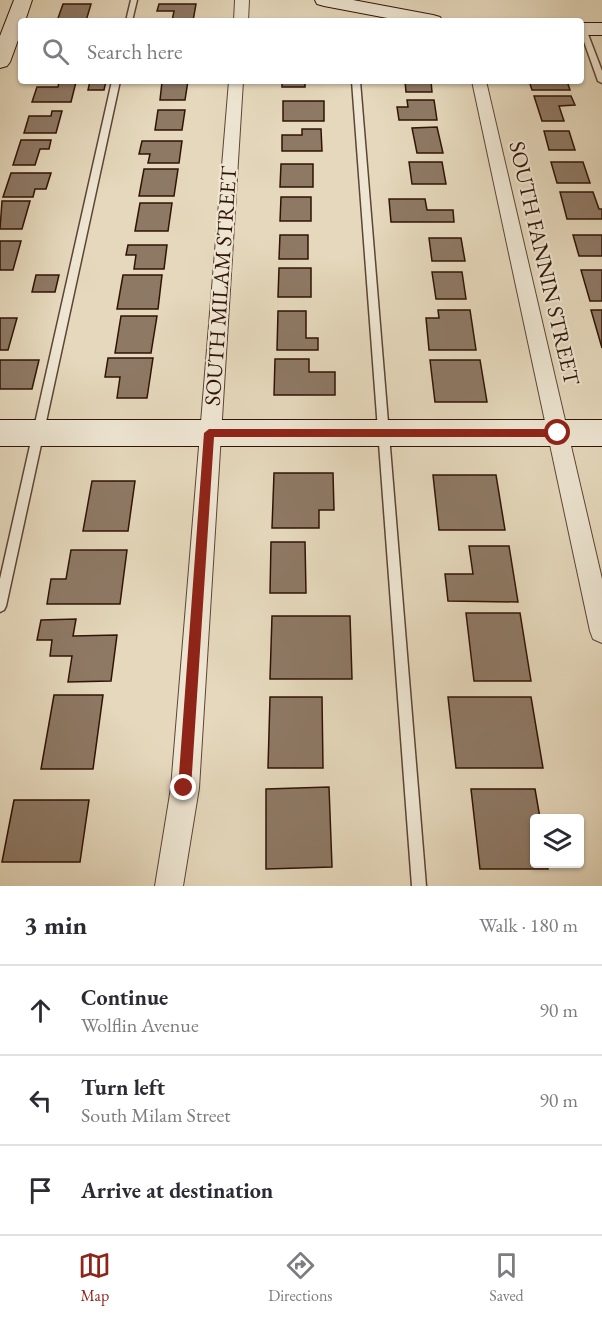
<!DOCTYPE html>
<html lang="en">
<head>
<meta charset="utf-8">
<style>
	:root { --surface:#fff; --page:#f7f7f7; --text:#2b2b33; --muted:#7c7c81; --line:#e1e1e2; --accent:#8f2418 }
	body { margin:0; font-family:"EB Garamond",serif; background:var(--page); color:var(--text) }
	.controls { position:absolute; right:18px; bottom:18px; display:grid; overflow:hidden; border-radius:6px; box-shadow:0 2px 4px #0004 }
	.controls button { width:54px; height:54px; display:grid; place-items:center; padding:0; border:0; border-bottom:2px solid var(--line); background:var(--surface); color:var(--text); font:30px sans-serif }
	.stop { position:absolute; width:18px; height:18px; margin:-14px; border:4px solid #8f2418; border-radius:50%; background:#fff }
	.stop.end { background:#8f2418; border-color:#fff; box-shadow:0 2px 6px #0008 }
	.list { margin:0; padding:0; list-style:none }
	h2 { display:flex; justify-content:space-between; align-items:center; height:78px; margin:0; padding:0 24px; font-size:26px }
	h2 small { font-size:20px; font-weight:400; color:var(--muted) }
	.list li { display:grid; grid-template-columns:39px 1fr auto; gap:18px; align-items:center; box-sizing:border-box; height:90px; padding:0 24px; border-top:2px solid var(--line) }
	.list b { display:block; font-size:22px; white-space:nowrap }
	.list p { margin:0; font-size:20px; white-space:nowrap; color:var(--muted) }
	.list em { font-size:20px; font-style:normal; color:var(--muted) }
	.icon { flex:none; width:33px; height:33px; fill:none; stroke:currentColor; stroke-width:2; stroke-linecap:round; stroke-linejoin:round }
	.map { position:relative; flex:none; width:602px; height:886px; overflow:hidden }
	.search { position:absolute; background:var(--surface); box-shadow:0 2px 4px #0004; left:18px; right:18px; top:18px; height:66px; display:flex; align-items:center; gap:15px; box-sizing:border-box; padding:0 21px; border-radius:6px; color:var(--muted); font-size:22px }
	.sheet { height:348px; background:var(--surface) }
	nav { display:flex; justify-content:space-around; align-items:center; box-sizing:border-box; height:84px; border-top:2px solid var(--line); background:var(--surface); font-size:16px; color:var(--muted) }
	nav a { display:grid; justify-items:center; gap:3px }
	nav .on { color:var(--accent) }
	.map>svg:first-child { display:block }
	.building { fill:#8e7965; stroke:#301306; stroke-width:1.5 }
	.lines { fill:none; stroke-linecap:round; stroke-linejoin:round }
	.lane-casing { stroke:#5d4434; stroke-width:3 }
	.street-casing { stroke:#5d4434; stroke-width:2 }
	.secondary-casing { stroke:#301306; stroke-width:2 }
	.lane { fill:#eee6d3; fill-rule:evenodd }
	.street { fill:#eee6d3; fill-rule:evenodd }
	.secondary { fill:#eee6d3; fill-rule:evenodd }
	.route { fill:#8f2418 }
	.labels { text-anchor:middle; stroke-width:4.5; stroke-linejoin:round; paint-order:stroke }
	.street-label { font-size:22px; fill:#301306; stroke:#eee6d3 }
</style>
</head>
<body>
<div class="map">
<svg width="602" height="886" viewBox="0 0 602 886">
	<rect width="100%" height="100%" fill="#e5d8bc"/>
	<filter id="stains"><feTurbulence type="fractalNoise" baseFrequency=".00333" numOctaves="4"/><feColorMatrix values="0 0 0 0 .2 0 0 0 0 .09 0 0 0 0 .02 0 0 0 .5 -.17"/></filter>
	<radialGradient id="worn" r=".72"><stop offset=".6" stop-color="#630" stop-opacity="0"/><stop offset="1" stop-color="#630" stop-opacity=".3"/></radialGradient>
	<!-- building -->
	<path class="building" d="M63,4H91L86,21H57Z
		M159,4H196L193,21H172L174,11H157Z
		M90,81H106L104,90H88Z
		M188,81L185,100H160L162,82Z
		M282,81H305V87H282Z
		M405,81H431L432,92H406Z
		M529,81H567L570,90H532Z
		M59,82H76L71,102H32L37,87H58Z
		M534,96H571L575,105L559,106L564,121H542Z
		M407,100H434L437,120H399L397,107H408Z
		M283,101H324V121H283Z
		M158,110H185L182,130H155Z
		M52,111H62L56,133H24L29,116H51Z
		M437,127L443,153H417L412,128Z
		M302,129H321L322,151H282V135H302Z
		M544,131H569L575,150H549Z
		M21,140H51L49,149H40L35,165H13Z
		M142,141H182L179,163H148L150,154H139Z
		M409,162H442L446,184H412Z
		M551,162H583L590,183H557Z
		M281,164H313V187H280Z
		M144,169H178L174,196H139Z
		M11,173H51L46,189H35L33,197H3Z
		M560,192H593L599,209H602V219H567Z
		M281,197H311V221H280Z
		M389,199H425L427,210H453L454,222H391Z
		M2,201H30L22,229H0Z
		M140,203H172L168,231H135Z
		M280,235H308V259H279Z
		M573,235H602V256H579Z
		M429,238H461L465,261H432Z
		M0,241H21L13,270H0Z
		M128,245H167L164,269H134L136,255H126Z
		M279,268H311V297H278Z
		M581,270H602V301H590Z
		M432,272H462L466,299H436Z
		M36,275H59L55,292H32Z
		M123,275H162L158,309H117Z
		M438,310H470L476,350H429L426,318H439Z
		M591,310H602V348Z
		M278,311H306V338H318V350H277Z
		M121,316H157L151,353H115Z
		M0,318H17L8,350H0Z
		M108,358H153L147,398H117L120,377H105Z
		M275,359H309V372H335V395H274Z
		M0,360H39L32,389H0Z
		M430,360H480L487,402H435Z
		M274,473H333L334,510H319V528H272Z
		M433,475H496L505,530H439Z
		M92,481H135L128,531H83Z
		M271,542H305L306,593H270Z
		M469,546H509L518,602L448,601L445,574H473Z
		M71,550H127L120,604H47L51,579H66Z
		M466,613H520L531,681H474Z
		M272,616H350L352,679H270Z
		M76,619L73,636L117,635L111,681L68,682L72,656H50L52,640H37L41,620Z
		M54,695H103L93,769H41Z
		M270,697H322L323,768H268Z
		M448,697H531L543,768H456Z
		M329,787L332,867L266,869V789Z
		M471,789H535L540,818H534V864H547L548,869H480Z
		M14,800H89L80,862H2Z"/>
	<g class="lines">
		<defs>
			<path id="lane" d="M131,0H137L132,21H126Z
				M581,27L586,29L602,71V83L598,81L581,33Z
				M112,81H120L6,606L4,610L0,612V579Z
				M352,81H360L426,886H412Z"/>
			<path id="street" d="M235,0H249L248,21H234Z
				M229,81H243L199,788L183,886H155L171,788Z
				M472,81H486L602,579V643L593,639L590,631Z"/>
			<path id="secondary" d="M14,0H32L25,21H21V32L10,62L7,66L0,68V36Z
				M315,0H353L433,15L440,17L443,21H403L324,6L317,4Z
				M581,23H602V35H581Z
				M0,420H602V446H0Z"/>
		</defs>
		<!-- lane casing -->
		<use href="#lane" class="lane-casing"/>
		<!-- street casing -->
		<use href="#street" class="street-casing"/>
		<!-- secondary casing -->
		<use href="#secondary" class="secondary-casing"/>
		<!-- lane -->
		<use href="#lane" class="lane"/>
		<!-- street -->
		<use href="#street" class="street"/>
		<!-- secondary -->
		<use href="#secondary" class="secondary"/>
	</g>
	<!-- route -->
	<path class="route" d="M209,429H558L563,433L558,437H214L191,788L189,792L184,794L180,792L178,788L204,433Z"/>
	<g class="labels">
		<!-- street labels -->
		<g class="street-label">
			<text transform="translate(545 263) rotate(77)" y="8">SOUTH FANNIN STREET</text>
			<text transform="translate(220 286) rotate(-86)" y="8">SOUTH MILAM STREET</text>
		</g>
	</g>
	<rect width="100%" height="100%" filter="url(#stains)"/>
	<rect width="100%" height="100%" fill="url(#worn)"/>
</svg>
<div class="controls">
<button><svg class="icon" aria-label="layers" viewBox="0 0 24 24"><path d="M12 4l9 5-9 5-9-5zM3 14l9 5 9-5"/></svg></button>
</div>
<div class="stop" style="left:558px;top:433px"></div>
<div class="stop end" style="left:184px;top:788px"></div>
<div class="search"><svg class="icon" aria-label="search" viewBox="0 0 24 24"><circle cx="10" cy="10" r="6"/><path d="M15 15l6 6"/></svg>Search here</div>
</div>
<section class="sheet">
<h2>3 min<small>Walk · 180 m</small></h2>
<ul class="list">
<li><svg class="icon" aria-label="ahead" viewBox="0 0 24 24"><path d="M12 20V5M6 11l6-6 6 6"/></svg><div><b>Continue</b><p>Wolflin Avenue</p></div><em>90 m</em></li>
<li><svg class="icon" aria-label="left" viewBox="0 0 24 24"><path d="M17 20v-9H6M10 6l-5 5 5 5"/></svg><div><b>Turn left</b><p>South Milam Street</p></div><em>90 m</em></li>
<li><svg class="icon" aria-label="arrive" viewBox="0 0 24 24"><path d="M6 21V4h12l-3 4 3 4H6"/></svg><div><b>Arrive at destination</b></div></li>
</ul>
</section>
<nav>
<a class="on"><svg class="icon" aria-label="map" viewBox="0 0 24 24"><path d="M3 6l6-2 6 2 6-2v14l-6 2-6-2-6 2zM9 4v14M15 6v14"/></svg>Map</a>
<a><svg class="icon" aria-label="directions" viewBox="0 0 24 24"><path d="M12 3l9 9-9 9-9-9zM9 14v-3h6M13 9l2 2-2 2"/></svg>Directions</a>
<a><svg class="icon" aria-label="saved" viewBox="0 0 24 24"><path d="M7 4h10v16l-5-4-5 4z"/></svg>Saved</a>
</nav>
</body>
</html>
